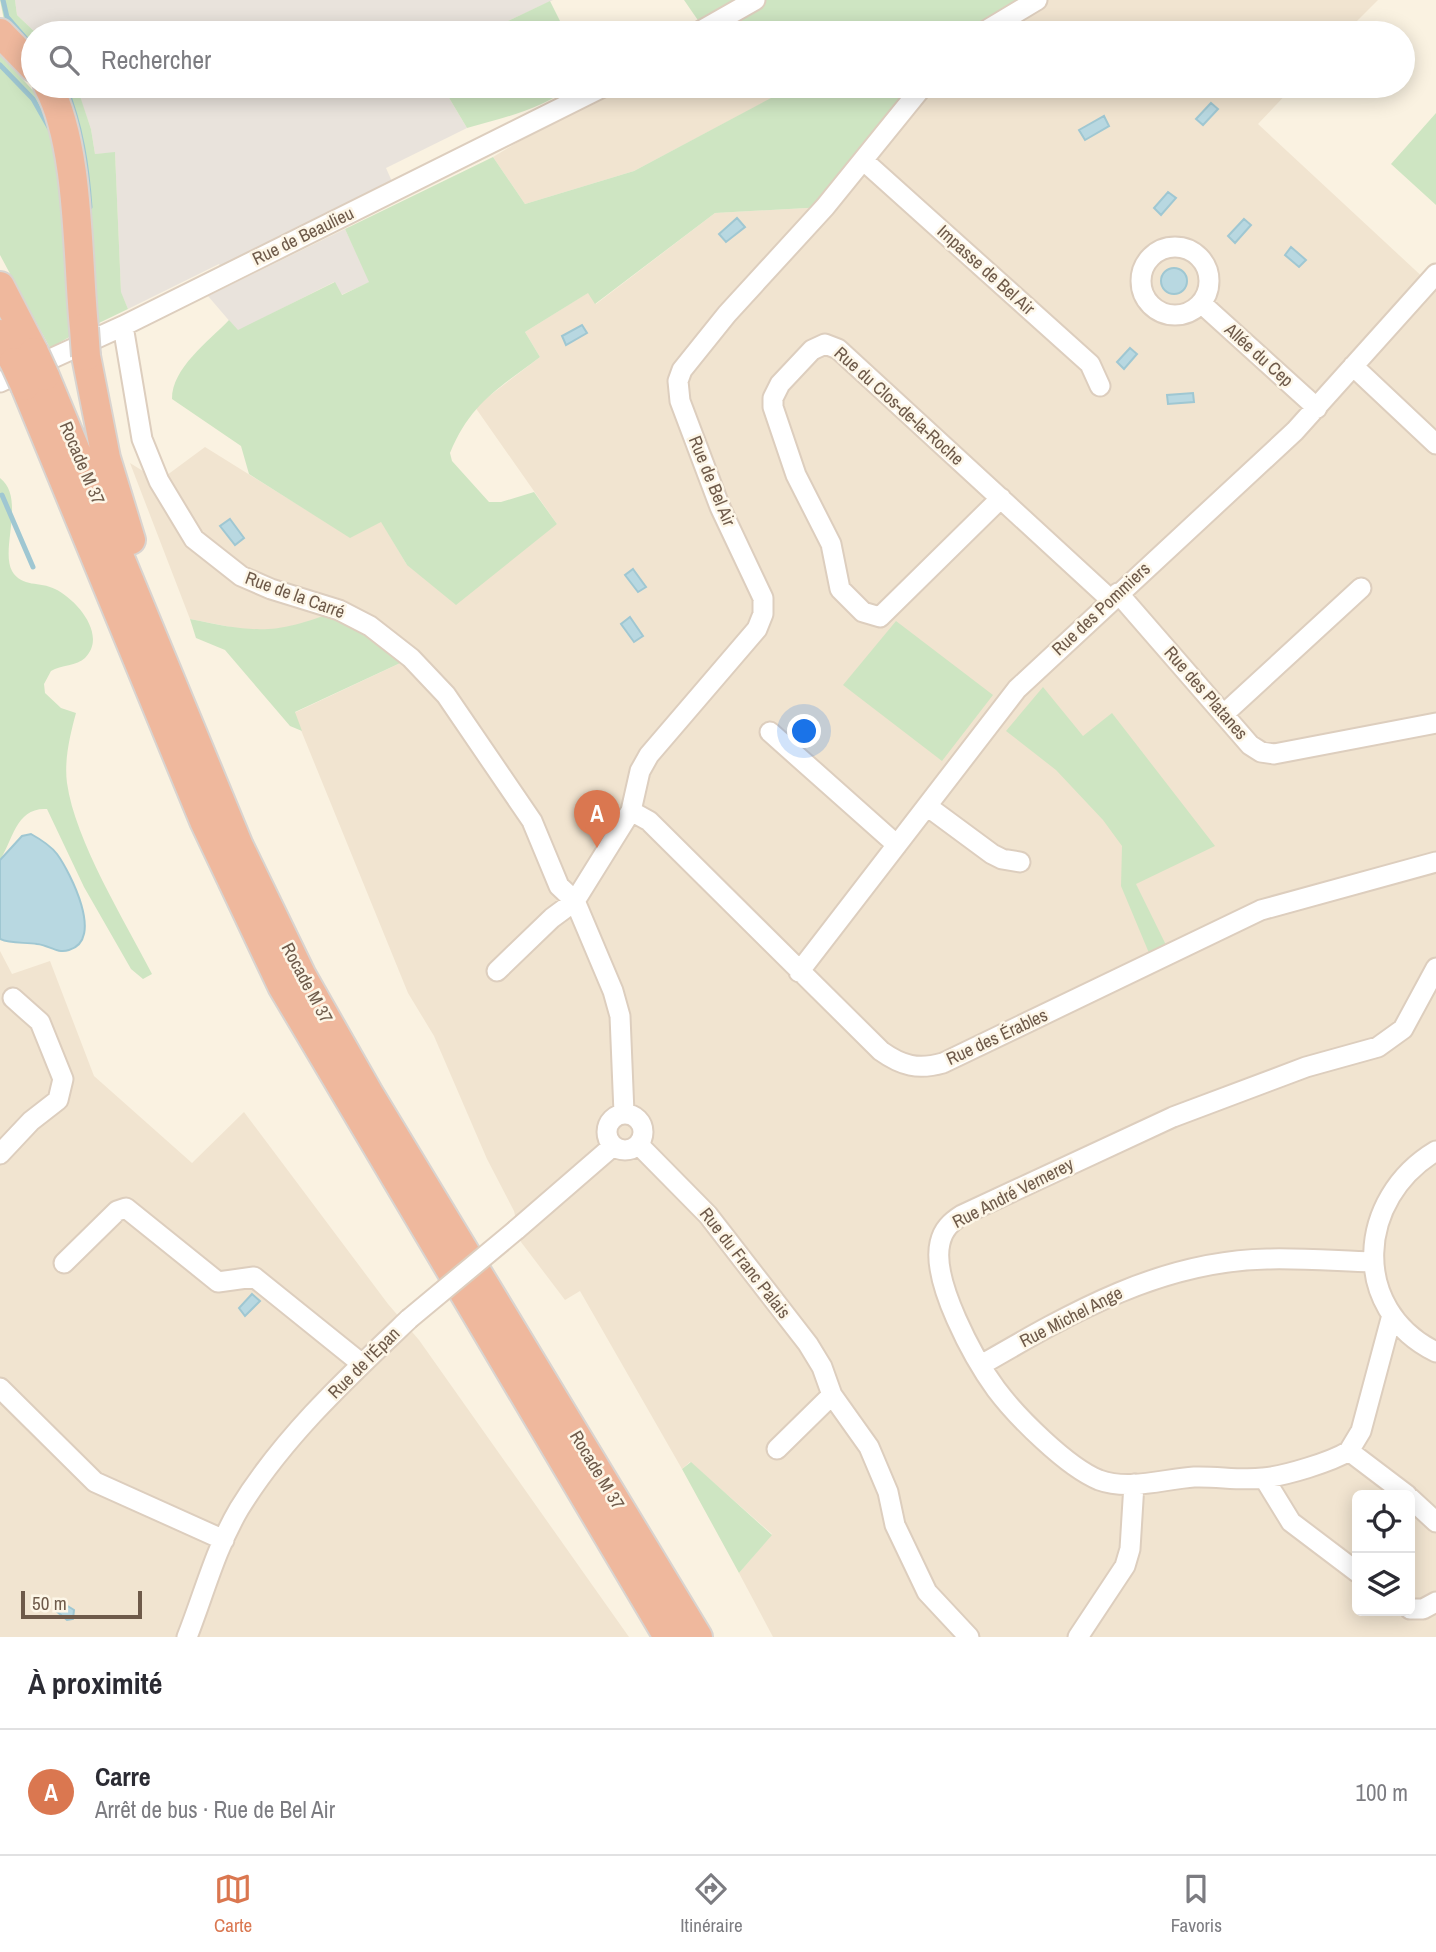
<!DOCTYPE html>
<html lang="fr">
<head>
<meta charset="utf-8">
<style>
	:root { --surface:#fff; --page:#f2f2f3; --text:#2b2b33; --muted:#7c7c81; --line:#e1e1e2; --accent:#da7750 }
	body { margin:0; font-family:"Archivo Narrow",sans-serif; background:var(--page); color:var(--text) }
	.controls { position:absolute; right:21px; bottom:21px; display:grid; overflow:hidden; border-radius:10px; box-shadow:0 4px 18px #0003 }
	.controls button { width:63px; height:63px; display:grid; place-items:center; padding:0; border:0; border-bottom:2px solid var(--line); background:var(--surface); color:var(--text); font:35px sans-serif }
	.scale { position:absolute; left:21px; bottom:18px; width:121px; box-sizing:border-box; padding-left:7px; border:4px solid #6e5a4a; border-top:0; font-size:19px; line-height:24px; white-space:nowrap; color:#6e5a4a; -webkit-text-stroke:5px #fdf6e7; paint-order:stroke }
	.you { position:absolute; left:805px; top:732px; width:24px; height:24px; margin:-18px; border:5px solid #fff; border-radius:50%; background:#1a73e8; box-shadow:0 0 0 10px #1a73e833 }
	.badge { display:grid; place-items:center; width:46px; height:46px; border-radius:50%; background:var(--accent); color:#fff; font-size:23px; font-weight:700 }
	.pin { position:absolute; translate:-50% -58px; filter:drop-shadow(0 2px 4px #0008) }
	.pin::after { content:''; position:absolute; top:37px; width:24px; height:21px; background:inherit; clip-path:polygon(0 0,100% 0,50% 100%) }
	.list { margin:0; padding:0; list-style:none }
	h2 { display:flex; justify-content:space-between; align-items:center; height:91px; margin:0; padding:0 28px; font-size:30px }
	h2 small { font-size:23px; font-weight:400; color:var(--muted) }
	.list li { display:grid; grid-template-columns:46px 1fr auto; gap:21px; align-items:center; box-sizing:border-box; height:126px; padding:0 28px; border-top:2px solid var(--line) }
	.list b { display:block; font-size:26px; white-space:nowrap }
	.list p { margin:0; font-size:23px; white-space:nowrap; color:var(--muted) }
	.list em { font-size:23px; font-style:normal; color:var(--muted) }
	.icon { flex:none; width:38px; height:38px; fill:none; stroke:currentColor; stroke-width:2; stroke-linecap:round; stroke-linejoin:round }
	.map { position:relative; flex:none; width:1436px; height:1637px; overflow:hidden }
	.search { position:absolute; background:var(--surface); box-shadow:0 4px 18px #0003; left:21px; right:21px; top:21px; height:77px; display:flex; align-items:center; gap:18px; box-sizing:border-box; padding:0 24px; border-radius:38px; color:var(--muted); font-size:26px }
	.sheet { height:217px; background:var(--surface) }
	nav { display:flex; justify-content:space-around; align-items:center; box-sizing:border-box; height:98px; border-top:2px solid var(--line); background:var(--surface); font-size:19px; color:var(--muted) }
	nav a { display:grid; justify-items:center; gap:4px }
	nav .on { color:var(--accent) }
	.map>svg:first-child { display:block }
	.residential { fill:#f1e4d0; fill-rule:evenodd }
	.industrial { fill:#e9e3dc }
	.green { fill:#cee5c2 }
	.water { fill:#b8d8e1; stroke:#9fc7d2; stroke-width:2 }
	.lines { fill:none; stroke-linecap:round; stroke-linejoin:round }
	.stream { stroke:#9fc7d2; stroke-width:5 }
	.minor-casing { stroke:#ddcebe; stroke-width:23 }
	.highway-casing { stroke:#d9d4d0; stroke-width:32 }
	.minor { stroke:#fff; stroke-width:19 }
	.highway { stroke:#efb89d; stroke-width:28 }
	.minor-bridge-casing { stroke:#ddcebe; stroke-width:23; stroke-linecap:butt }
	.highway-bridge-casing { stroke:#d9d4d0; stroke-width:32; stroke-linecap:butt }
	.minor-bridge { stroke:#fff; stroke-width:19 }
	.highway-bridge { stroke:#efb89d; stroke-width:28 }
	.labels { text-anchor:middle; stroke-width:5; stroke-linejoin:round; paint-order:stroke }
	.street-label { font-size:18px; fill:#6e5a4a; stroke:#fdf6e7 }
</style>
</head>
<body>
<div class="map">
<svg width="1436" height="1637" viewBox="0 0 1436 1637">
	<rect width="100%" height="100%" fill="#faf2e1"/>
	<!-- residential -->
	<path class="residential" d="M1038,0H1378L1345,33H982Z
		M736,11L751,33H697Z
		M610,86H787L789,89L634,171L525,204L493,157Z
		M924,86H1294L1258,124L1428,282L1436,274V1637H773L739,1573L772,1534L690,1462L682,1469L580,1291L565,1300L521,1242L514,1211L487,1159L434,1036L408,993L294,713L411,658L340,610L296,627L251,631L190,619L130,463L159,481L205,447L350,537L381,521L407,565L557,524L475,407L540,357L525,332L589,292L596,304L715,213L825,207ZM1357,1495H1410V1611H1357Z
		M0,951L12,974L50,961L94,1076L192,1163L244,1112L388,1304L419,1340L629,1637H0Z"/>
	<!-- industrial -->
	<path class="industrial" d="M15,0H553L482,33H36L17,15Z
		M76,86H442L467,128L386,168L394,186L222,270L219,264L128,309L121,293L115,153L95,154L91,129Z
		M345,229L370,282L341,295L334,282L238,331L208,296Z"/>
	<!-- green -->
	<path class="green" d="M0,0H15L17,15L36,33L33,53L4,20Z
		M684,0H1038L982,33H751L735,11L704,29Z
		M550,1L566,33H483L485,32Z
		M0,44L6,50L1,56L39,97L56,129L73,335L50,348L0,255Z
		M59,86H76L78,90L91,129L95,154L115,152L121,292L128,309L99,323Z
		M442,86H572C542,109 503,118 467,128Z
		M787,86H924L825,207L715,213L595,304L588,293L525,332L540,357C498,389 471,403 450,453L452,461L489,502H501L534,492L557,524L456,605L407,565L381,522L350,538L249,474L241,446L172,399C172,368 208,342 229,320L238,330L335,282L342,295L369,282L345,229L493,157L525,204L634,171L788,89Z
		M1436,113V205L1391,164Z
		M0,478C26,498 0,549 12,571C22,588 40,581 55,589C76,599 108,635 85,658C77,666 61,665 51,671L44,684L45,693L61,708L76,713C70,735 64,760 67,783C75,841 125,921 152,974L143,979L131,969L84,887L47,809C16,807 13,840 0,860Z
		M339,610L411,658L295,712L302,731L290,726L225,650L196,638L190,619C257,633 275,635 339,610Z
		M896,621L993,695L942,761L843,685Z
		M1043,687L1083,736L1112,713L1215,846L1136,884L1166,945L1149,953L1121,886L1122,846L1103,820L1056,770L1006,731Z
		M691,1462L772,1535L739,1573L682,1469Z"/>
	<!-- water -->
	<path class="water" d="M1211,103L1218,109L1203,125L1196,119Z
		M1104,116L1109,126L1085,140L1079,130Z
		M1168,192L1176,198L1161,215L1154,208Z
		M737,218L745,227L726,242L719,234Z
		M1244,219L1251,225L1235,243L1228,236Z
		M1291,247L1306,260L1299,267L1285,255Z
		M1161 281a13 13 0 1 1 26 0a13 13 0 1 1-26 0Z
		M582,325L587,333L566,345L562,336Z
		M1130,348L1137,354L1124,369L1117,362Z
		M1193,393L1194,402L1168,404L1167,395Z
		M230,519L244,538L235,545L220,526Z
		M633,569L646,587L638,592L625,575Z
		M630,617L643,636L634,642L621,624Z
		M31,834C40,839 50,845 57,854C70,872 105,940 69,950C57,954 49,945 37,944C25,942 10,944 0,939V860L22,836Z
		M252,1294L260,1301L245,1316L239,1308Z
		M61,1602L74,1610L73,1619L67,1620L55,1610L56,1604Z"/>
	<g class="lines">
		<!-- stream -->
		<path class="stream" d="M3,0L7,17L33,47
			M0,65L33,99L50,129
			M65,86C81,126 87,164 90,207
			M2,495L33,567"/>
		<defs>
			<path id="minor" d="M697,33L755,0
				M982,33L1037,0
				M864,161L1090,364L1100,386
				M1141 281a34 34 0 1 1 68 0a34 34 0 1 1-68 0Z
				M1201,303L1317,408
				M123,326L142,439L159,481L194,539L241,576L271,589L339,610L370,626L411,658L446,695L532,821L559,886L575,901L613,991L620,1016L624,1113
				M1353,366L1436,444
				M0,382L123,326L605,86
				M1001,498L880,617L863,612L840,589L831,544L796,475L773,407V398L780,384L812,350L825,344L838,349L1111,600
				M1118,593L1250,745L1261,752L1274,754L1436,723
				M1225,713L1361,588
				M770,732L897,845
				M927,806L992,854L1002,859L1020,862
				M631,811L649,821L881,1051C902,1066 918,1070 943,1063L1261,910L1436,862
				M497,971L552,918L575,901L631,811L640,771L649,755L757,629L763,614V598L720,507L680,401L678,381L682,370L727,314L825,207L923,86
				M799,972L1017,689L1295,431L1436,274
				M607 1132a18 18 0 1 1 36 0a18 18 0 1 1-36 0Z
				M639,1145L708,1215L808,1344L822,1367L832,1395L869,1447L888,1492L895,1525L927,1592L969,1637
				M1436,1151C1357,1198 1349,1309 1436,1352
				M0,1154L31,1121L58,1100L63,1079L40,1022L13,998
				M516,1230L613,1146
				M64,1263L117,1211L126,1208L218,1282L254,1277L362,1364
				M1392,1315L1361,1431L1349,1451C1331,1462 1285,1476 1263,1478C1241,1481 1217,1476 1194,1477C1164,1479 1129,1491 1099,1480C1067,1467 1017,1417 996,1389C974,1359 931,1281 940,1243C943,1229 951,1222 962,1215L1173,1117L1306,1067L1378,1047L1403,1029L1436,968
				M981,1365C1071,1313 1160,1261 1267,1259C1302,1258 1338,1261 1373,1262
				M0,1388L95,1482L224,1540
				M777,1449L832,1395
				M1349,1451L1407,1495
				M1264,1478L1291,1522L1357,1572
				M1410,1498L1436,1522
				M1410,1609H1423L1436,1602
				M187,1637C204,1594 215,1550 239,1509C283,1437 348,1377 409,1319
				M1078,1637L1125,1566L1130,1549L1134,1484"/>
			<path id="highway" d="M0,33L33,67
				M48,86C80,146 77,258 84,328
				M0,286L34,352
				M0,334L14,362
				M86,356L106,458L131,540
				M45,376L239,846L302,976L368,1092L698,1637
				M25,386L204,821L282,986L668,1637"/>
		</defs>
		<!-- minor casing -->
		<use href="#minor" class="minor-casing"/>
		<!-- highway casing -->
		<use href="#highway" class="highway-casing"/>
		<!-- minor -->
		<use href="#minor" class="minor"/>
		<!-- highway -->
		<use href="#highway" class="highway"/>
		<defs>
			<path id="minor-bridge" d="M409,1319L516,1230"/>
			<path id="highway-bridge" d="M84,328L86,356
				M34,352L45,376
				M14,362L25,386"/>
		</defs>
		<!-- minor-bridge casing -->
		<use href="#minor-bridge" class="minor-bridge-casing"/>
		<!-- highway-bridge casing -->
		<use href="#highway-bridge" class="highway-bridge-casing"/>
		<!-- minor-bridge -->
		<use href="#minor-bridge" class="minor-bridge"/>
		<!-- highway-bridge -->
		<use href="#highway-bridge" class="highway-bridge"/>
	</g>
	<g class="labels">
		<!-- street labels -->
		<g class="street-label">
			<text transform="translate(303 236) rotate(-26)" y="6">Rue de Beaulieu</text>
			<text transform="translate(986 270) rotate(42)" y="6">Impasse de Bel Air</text>
			<text transform="translate(1259 355) rotate(42)" y="6">Allée du Cep</text>
			<text transform="translate(899 406) rotate(42)" y="6">Rue du Clos-de-la-Roche</text>
			<text transform="translate(82 463) rotate(67)" y="6">Rocade M 37</text>
			<text transform="translate(712 481) rotate(68)" y="6">Rue de Bel Air</text>
			<text transform="translate(295 595) rotate(20)" y="6">Rue de la Carré</text>
			<text transform="translate(1101 609) rotate(-43)" y="6">Rue des Pommiers</text>
			<text transform="translate(1206 693) rotate(49)" y="6">Rue des Platanes</text>
			<text transform="translate(307 983) rotate(62)" y="6">Rocade M 37</text>
			<text transform="translate(997 1037) rotate(-25)" y="6">Rue des Érables</text>
			<text transform="translate(1013 1193) rotate(-27)" y="6">Rue André Vernerey</text>
			<text transform="translate(745 1263) rotate(52)" y="6">Rue du Franc Palais</text>
			<text transform="translate(1071 1317) rotate(-27)" y="6">Rue Michel Ange</text>
			<text transform="translate(364 1363) rotate(-45)" y="6">Rue de l'Épan</text>
			<text transform="translate(597 1470) rotate(59)" y="6">Rocade M 37</text>
		</g>
	</g>
</svg>
<div class="controls">
<button><svg class="icon" aria-label="locate" viewBox="0 0 24 24"><circle cx="12" cy="12" r="6"/><path d="M12 2v4M12 18v4M2 12h4M18 12h4"/></svg></button>
<button><svg class="icon" aria-label="layers" viewBox="0 0 24 24"><path d="M12 4l9 5-9 5-9-5zM3 14l9 5 9-5"/></svg></button>
</div>
<div class="scale">50 m</div>
<div class="you"></div>
<div class="pin badge" style="left:597px;top:848px">A</div>
<div class="search"><svg class="icon" aria-label="search" viewBox="0 0 24 24"><circle cx="10" cy="10" r="6"/><path d="M15 15l6 6"/></svg>Rechercher</div>
</div>
<section class="sheet">
<h2>À proximité<small></small></h2>
<ul class="list">
<li><span class="badge">A</span><div><b>Carre</b><p>Arrêt de bus · Rue de Bel Air</p></div><em>100 m</em></li>
</ul>
</section>
<nav>
<a class="on"><svg class="icon" aria-label="map" viewBox="0 0 24 24"><path d="M3 6l6-2 6 2 6-2v14l-6 2-6-2-6 2zM9 4v14M15 6v14"/></svg>Carte</a>
<a><svg class="icon" aria-label="directions" viewBox="0 0 24 24"><path d="M12 3l9 9-9 9-9-9zM9 14v-3h6M13 9l2 2-2 2"/></svg>Itinéraire</a>
<a><svg class="icon" aria-label="saved" viewBox="0 0 24 24"><path d="M7 4h10v16l-5-4-5 4z"/></svg>Favoris</a>
</nav>
</body>
</html>
